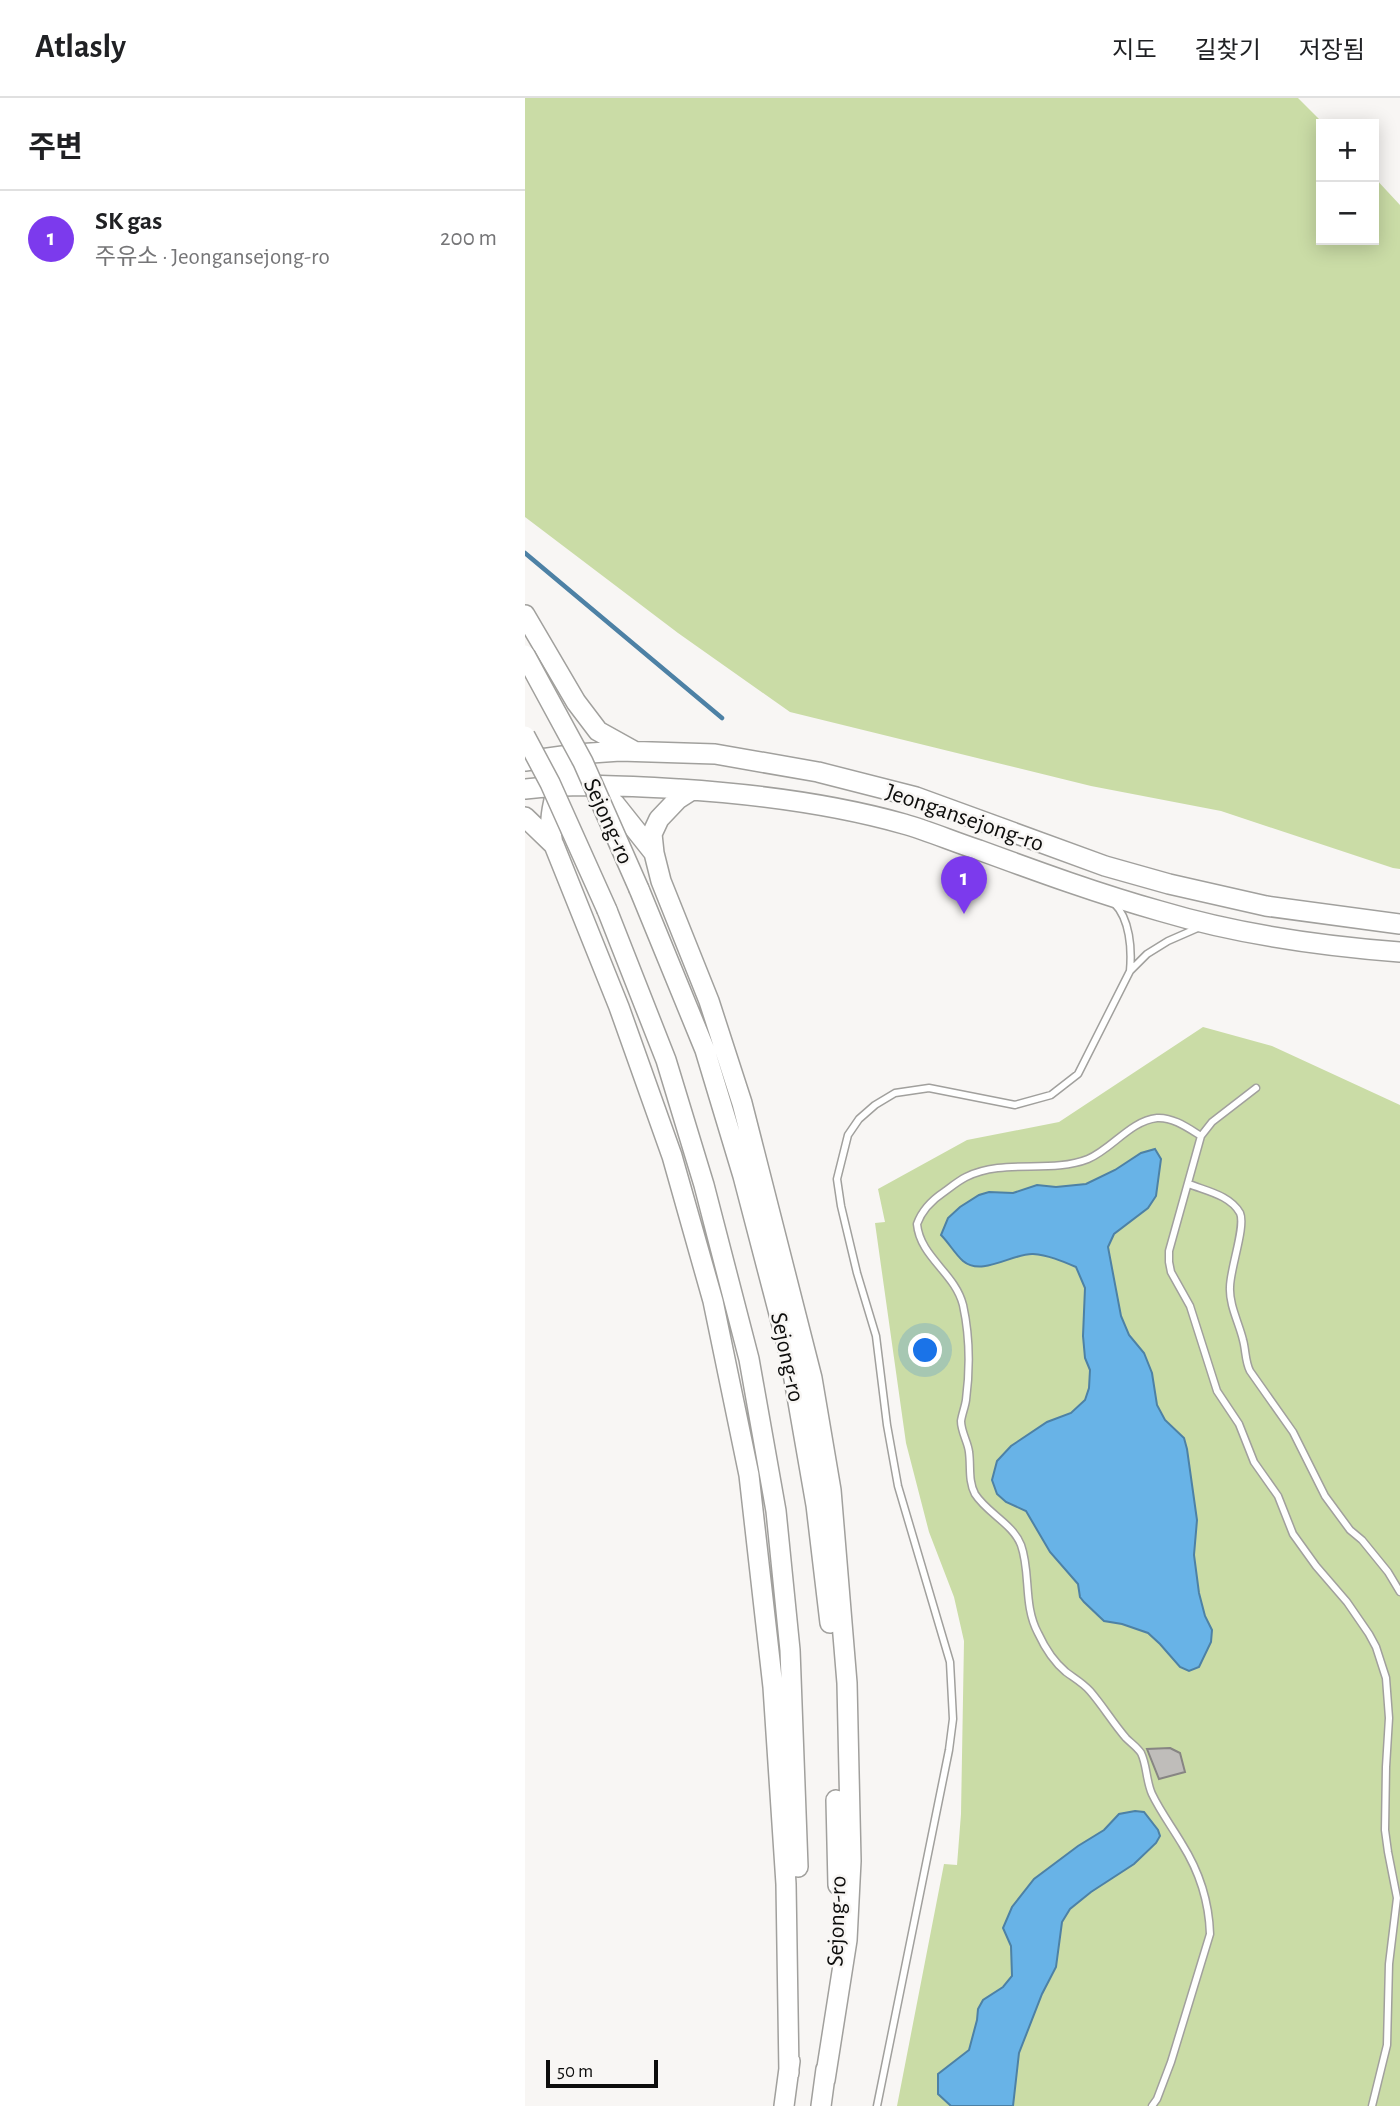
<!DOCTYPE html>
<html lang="ko">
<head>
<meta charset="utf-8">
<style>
	:root { --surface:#fff; --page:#f2f2f2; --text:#202124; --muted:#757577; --line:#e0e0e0; --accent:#7c3aed }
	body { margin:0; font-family:"Alegreya Sans","Noto Sans KR",sans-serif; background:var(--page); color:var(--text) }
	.controls { position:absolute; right:21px; top:21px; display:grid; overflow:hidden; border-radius:0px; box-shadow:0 4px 18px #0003 }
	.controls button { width:63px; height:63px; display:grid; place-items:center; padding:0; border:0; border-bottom:2px solid var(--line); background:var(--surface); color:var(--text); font:35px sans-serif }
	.scale { position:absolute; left:21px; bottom:18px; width:112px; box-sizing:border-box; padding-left:7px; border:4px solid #0d0d0c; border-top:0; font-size:19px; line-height:24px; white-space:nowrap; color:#0d0d0c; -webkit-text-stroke:5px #f8f6f4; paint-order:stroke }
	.you { position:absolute; left:401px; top:1253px; width:24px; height:24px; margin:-18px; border:5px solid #fff; border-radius:50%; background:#1a73e8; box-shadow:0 0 0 10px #1a73e833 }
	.badge { display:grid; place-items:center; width:46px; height:46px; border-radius:50%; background:var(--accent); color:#fff; font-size:23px; font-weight:700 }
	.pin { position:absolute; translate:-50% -58px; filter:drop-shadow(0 2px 4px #0008) }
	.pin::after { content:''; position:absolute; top:37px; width:24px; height:21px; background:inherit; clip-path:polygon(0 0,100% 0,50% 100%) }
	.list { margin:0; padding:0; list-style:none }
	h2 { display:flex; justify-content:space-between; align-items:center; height:91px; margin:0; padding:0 28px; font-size:30px }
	h2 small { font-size:23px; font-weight:400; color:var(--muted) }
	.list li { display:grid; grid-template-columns:46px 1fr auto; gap:21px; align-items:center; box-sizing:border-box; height:98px; padding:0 28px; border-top:2px solid var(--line) }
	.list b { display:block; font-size:26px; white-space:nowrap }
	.list p { margin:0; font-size:23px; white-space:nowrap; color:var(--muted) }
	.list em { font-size:23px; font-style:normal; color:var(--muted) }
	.map { position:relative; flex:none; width:875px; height:2008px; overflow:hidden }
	header { display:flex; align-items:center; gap:42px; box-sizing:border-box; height:98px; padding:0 35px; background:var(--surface); border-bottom:2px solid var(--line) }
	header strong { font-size:33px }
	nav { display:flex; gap:38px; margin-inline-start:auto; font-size:24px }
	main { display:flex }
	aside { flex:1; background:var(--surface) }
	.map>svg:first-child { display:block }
	.green { fill:#cadca6 }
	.water { fill:#68b3e7; stroke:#4d81a5; stroke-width:2 }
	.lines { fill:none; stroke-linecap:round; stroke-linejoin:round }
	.stream { stroke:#4d81a5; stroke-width:4.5 }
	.building { fill:#bfbdba; stroke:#878583; stroke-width:2 }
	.service-casing { stroke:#a1a09d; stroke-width:9 }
	.trunk-casing { stroke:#a1a09d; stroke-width:22 }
	.service { stroke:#fff; stroke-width:6 }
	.trunk { stroke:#fff; stroke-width:19 }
	.trunk-bridge-casing { stroke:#a1a09d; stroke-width:22; stroke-linecap:butt }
	.trunk-bridge { stroke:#fff; stroke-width:19 }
	.labels { text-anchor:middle; stroke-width:5; stroke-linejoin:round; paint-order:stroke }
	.street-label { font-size:24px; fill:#0d0d0c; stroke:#f8f6f4 }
</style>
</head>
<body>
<header>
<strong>Atlasly</strong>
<nav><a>지도</a><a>길찾기</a><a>저장됨</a></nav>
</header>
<main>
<aside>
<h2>주변<small></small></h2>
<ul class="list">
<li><span class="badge">1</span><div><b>SK gas</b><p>주유소 · Jeongansejong-ro</p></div><em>200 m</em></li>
</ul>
</aside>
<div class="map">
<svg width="875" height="2008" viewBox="0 0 875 2008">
	<rect width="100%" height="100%" fill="#f8f6f4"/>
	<!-- green -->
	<path class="green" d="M0,0H773L799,26H796V142H849V79L875,107V771L868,770L696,713L566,688L265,614L153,535L0,419Z
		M678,929L747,948L875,1007V2008H372L419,1766L432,1767L436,1716L439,1543L429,1499L404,1434L381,1345L350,1125L360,1124L353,1091L442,1042L534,1024Z"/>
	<!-- water -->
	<path class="water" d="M630,1051L636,1061L631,1098L623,1110L589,1136L583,1149L596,1218L604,1237L619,1255L627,1275L632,1307L640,1322L659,1340L662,1351L672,1422L669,1457L674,1495L680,1518L687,1532L686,1544L674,1569L664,1573L655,1569L635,1546L623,1535L597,1526L579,1523L559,1504L555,1499L553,1486L525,1454L501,1413L481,1404L472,1396L467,1382L472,1363L486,1348L522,1324L546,1315L560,1302L564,1290L565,1272L560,1260L558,1238L560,1190L551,1169C537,1163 523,1157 508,1156C488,1155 457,1179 438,1163C430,1156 424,1145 416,1137L423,1120L435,1109L454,1097L464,1094L488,1095L512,1087L531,1089L561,1086L590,1072L616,1055Z
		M610,1713L619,1714L633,1732L635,1738L631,1745L609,1766L566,1794L545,1811L537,1824L531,1869L517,1896L494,1955L488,2008H426L413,1996V1976L444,1952L452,1922L453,1911L458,1902L478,1889L487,1878L486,1848L478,1830L487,1809L509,1781L553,1748L579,1732L594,1716Z"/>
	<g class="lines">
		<!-- stream -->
		<path class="stream" d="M0,455L197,620"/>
	</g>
	<!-- building -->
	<path class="building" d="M645,1650L655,1655L660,1674L634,1681L622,1651Z"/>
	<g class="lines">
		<defs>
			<path id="service" d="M589,805C605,821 607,851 605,873
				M731,990L687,1024L676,1038L644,1153V1164L646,1174L665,1208L692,1293L714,1326L729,1364L753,1398L768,1436L791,1468L822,1504L844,1536L851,1549L861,1580L864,1620L861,1669L860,1732L863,1754L872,1800L864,1866L862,1947L847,2008
				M664,1086C681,1093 705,1097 715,1115C721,1128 705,1171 705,1189C704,1207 714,1225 718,1242C721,1253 720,1263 725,1273L768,1334L800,1398L825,1432L837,1442L863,1474L875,1494
				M352,2008L424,1652L428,1621L425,1564L373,1388L362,1327L351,1238L332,1175L316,1108L312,1081L323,1037L334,1021L350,1007L370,995L404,990L490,1007L526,997L553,976L605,873L622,856L643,843L675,829
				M627,2008L632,2001L646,1964L685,1836C684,1804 674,1773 657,1746C647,1729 635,1713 627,1696C621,1683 622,1667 616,1655C612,1649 606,1645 601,1640C588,1625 578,1608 565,1593C558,1585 549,1580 541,1574C529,1564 519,1548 513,1535C498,1507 506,1475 496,1447C488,1426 462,1415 450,1396C443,1383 446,1368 444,1354C443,1344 436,1334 436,1323C437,1316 440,1309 441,1302C445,1271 445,1239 438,1207C430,1175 395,1159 392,1126C397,1112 407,1102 419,1094C426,1089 433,1083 441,1079C479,1060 525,1076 563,1061C587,1051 605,1023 632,1020C648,1019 663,1030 676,1038"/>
			<path id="trunk" d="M0,517L51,604L73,633L109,653
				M13,659L66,688L90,706L129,755
				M0,663L52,656L95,653L190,656L293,674L391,699L580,768L644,786L741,808L875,826
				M0,691C51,685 102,688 154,691C229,696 305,705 379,726C404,733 429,744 454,752C514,774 574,796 635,813C712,836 795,848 875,854
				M167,692L153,701L134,721L127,736L129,755L136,783L184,903L217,1005L287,1280L306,1392L322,1585L326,1763L322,1842L300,1982
				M0,719L29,747L94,909L147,1058L188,1203L224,1377L248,1589L261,1786L264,1975
				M28,746C23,725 27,708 33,687
				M114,791L180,952L218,1078L265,1258L291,1407L305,1525
				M82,812L141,962L179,1087L224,1261L251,1413L265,1552L273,1769
				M311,1702L313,1787
				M259,2008L265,1963
				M296,2008L301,1971"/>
		</defs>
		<!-- service casing -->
		<use href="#service" class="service-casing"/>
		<!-- trunk casing -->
		<use href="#trunk" class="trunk-casing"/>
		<!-- service -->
		<use href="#service" class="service"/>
		<!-- trunk -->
		<use href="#trunk" class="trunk"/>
		<defs>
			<path id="trunk-bridge" d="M0,557L58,664L114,791
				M0,638L25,685L82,812"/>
		</defs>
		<!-- trunk-bridge casing -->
		<use href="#trunk-bridge" class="trunk-bridge-casing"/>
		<!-- trunk-bridge -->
		<use href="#trunk-bridge" class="trunk-bridge"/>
	</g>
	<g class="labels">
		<!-- street labels -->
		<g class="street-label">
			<text transform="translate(440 719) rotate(19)" y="8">Jeongansejong-ro</text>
			<text transform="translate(84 723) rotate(66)" y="8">Sejong-ro</text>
			<text transform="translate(263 1259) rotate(78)" y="8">Sejong-ro</text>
			<text transform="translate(311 1823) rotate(-88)" y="8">Sejong-ro</text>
		</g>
	</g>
</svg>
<div class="controls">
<button>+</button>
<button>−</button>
</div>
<div class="scale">50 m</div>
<div class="you"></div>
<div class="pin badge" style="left:439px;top:816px">1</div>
</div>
</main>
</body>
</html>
